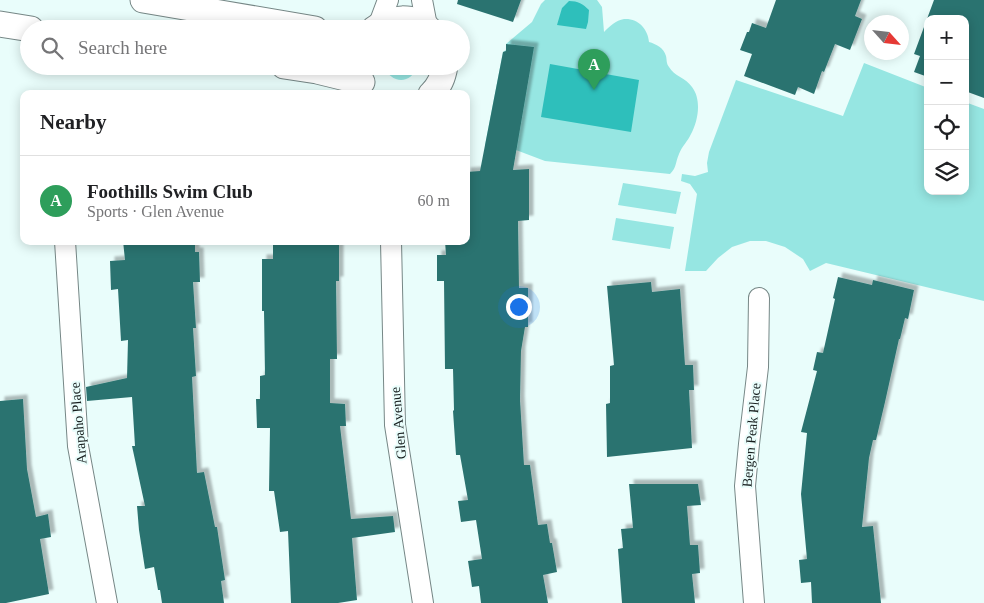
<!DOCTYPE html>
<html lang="en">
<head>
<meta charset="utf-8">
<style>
	:root { --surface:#fff; --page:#f6f6f6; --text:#202124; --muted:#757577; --line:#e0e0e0; --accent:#b94094 }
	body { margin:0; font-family:"Times New Roman",serif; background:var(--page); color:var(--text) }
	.controls { position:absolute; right:15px; top:15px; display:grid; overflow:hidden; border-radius:10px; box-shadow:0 2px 12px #0003 }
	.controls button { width:45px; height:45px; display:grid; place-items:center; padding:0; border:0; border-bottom:1px solid var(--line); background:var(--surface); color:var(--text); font:25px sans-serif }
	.compass { position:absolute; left:864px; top:15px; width:45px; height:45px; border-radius:50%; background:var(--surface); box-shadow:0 2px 12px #0003; rotate:117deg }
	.you { position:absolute; left:518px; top:306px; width:18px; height:18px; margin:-12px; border:4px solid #fff; border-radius:50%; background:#1a73e8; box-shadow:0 0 0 8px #1a73e833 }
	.badge { display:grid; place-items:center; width:32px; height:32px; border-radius:50%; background:var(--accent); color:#fff; font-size:16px; font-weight:700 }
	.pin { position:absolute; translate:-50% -41px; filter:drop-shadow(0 1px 2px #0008) }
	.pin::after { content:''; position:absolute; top:26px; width:18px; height:15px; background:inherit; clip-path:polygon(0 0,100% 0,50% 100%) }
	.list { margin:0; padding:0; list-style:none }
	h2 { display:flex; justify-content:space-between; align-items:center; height:65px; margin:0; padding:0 20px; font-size:21px }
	h2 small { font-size:16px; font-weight:400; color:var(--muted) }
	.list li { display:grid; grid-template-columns:32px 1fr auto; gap:15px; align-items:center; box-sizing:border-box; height:90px; padding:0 20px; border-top:1px solid var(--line) }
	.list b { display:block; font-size:19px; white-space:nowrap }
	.list p { margin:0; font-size:16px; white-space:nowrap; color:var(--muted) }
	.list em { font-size:16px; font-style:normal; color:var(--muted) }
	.icon { flex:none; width:28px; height:28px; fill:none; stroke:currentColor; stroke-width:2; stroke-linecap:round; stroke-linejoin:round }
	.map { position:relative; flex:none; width:984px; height:603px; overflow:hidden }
	.search { position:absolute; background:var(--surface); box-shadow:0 2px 12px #0003; left:20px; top:20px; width:450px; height:55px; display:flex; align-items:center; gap:12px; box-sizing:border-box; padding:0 18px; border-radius:28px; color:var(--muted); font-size:19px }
	.panel { position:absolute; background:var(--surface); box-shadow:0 2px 12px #0003; left:20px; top:90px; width:450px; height:155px; border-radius:10px }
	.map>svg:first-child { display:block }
	.green { fill:#96e6e2 }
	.water { fill:#2ebfbb }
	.building { fill:#2c7370; filter:url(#shadow) }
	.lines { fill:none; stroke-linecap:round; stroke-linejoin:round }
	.minor-casing { stroke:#768786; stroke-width:22 }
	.tertiary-casing { stroke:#768786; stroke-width:27 }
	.minor { stroke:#fff; stroke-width:20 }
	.tertiary { stroke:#fff; stroke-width:25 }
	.labels { text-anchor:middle; stroke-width:4; stroke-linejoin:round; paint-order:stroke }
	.street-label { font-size:14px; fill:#171e1e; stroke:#e9fdfb }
</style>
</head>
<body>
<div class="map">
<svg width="984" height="603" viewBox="0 0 984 603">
	<defs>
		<filter id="shadow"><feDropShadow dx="4.5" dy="-4.5" stdDeviation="1" flood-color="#0004"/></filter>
	</defs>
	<rect width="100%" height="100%" fill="#e9fdfb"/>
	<!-- green -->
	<path class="green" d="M545,0H597L602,7L604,32C609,27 616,20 624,19C638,18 648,29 649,42C656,44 664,48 666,56C667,60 666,63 669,67C674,76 686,78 692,87C702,100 698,121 691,134C688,141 682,146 679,154C675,163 677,167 670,174L545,161L516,150L485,145L503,52L506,50V44L532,22L541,4Z
		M864,63L928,88V191H965V102L984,109V301L826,263L810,271L803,259L785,247L766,241H750L732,247L718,258L706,271H685L697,194L690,184L681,181L682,174L695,176L708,172L707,163L709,152L736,80L843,116Z
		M384,66H417C412,85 390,84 384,66Z
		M623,183L681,192L676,214L618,205Z
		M616,218L674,227L670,249L612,240Z"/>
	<!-- water -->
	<path class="water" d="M569,1C578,1 583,4 589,10L588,22L586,29L557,25L562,8Z
		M550,64L639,80L631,132L541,117Z"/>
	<!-- building -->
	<path class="building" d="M458,0H521L513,22L457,4Z
		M776,0H861L855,16L862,19L850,50L835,44L824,72L822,71L814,94L798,87L795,95L744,76L752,54L740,50L747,32H749L752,23L766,28Z
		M934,0H984V98L965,91V19H928V77L914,72L920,56L914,54Z
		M506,44L534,47L513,170L529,169V220L518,221L519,288H528V327H525L521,351L520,400L524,465H530L538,525L547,524L550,543H552L557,572L543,575L548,603H481L479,586L472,587L468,561L482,559L476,520L461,522L458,501L468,500L460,455H456L453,411L454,410L453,369H445L444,281H437V255H446L445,241H466V172L480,171L503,52L506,51Z
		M123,241H195V252H199L200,282H193L196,328H193L196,376L192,377L197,473L204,472L215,527H217L225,580L221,581L224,603H162L160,590H158L154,567L145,569L139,530L137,506H145L132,446H135L132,397L87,401L86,387L127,378L128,340L121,341L118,289L111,290L110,261L125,260Z
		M273,241H339V281H336L337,359H330V403L345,404L346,426H340L351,519L393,516L395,532L352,538L357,600L338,603H291L288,531L280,532L274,491H269L270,428H257L256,399H260V376L265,375L264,311H262V259H273Z
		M838,277L872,285L873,280L914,290L908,319L905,318L900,339H899L885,402L876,440H873L869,458L862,527L873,526L881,603H812L811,582L801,583L799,560L807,559L801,494L807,433L801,432L817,371L813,370L817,352L823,353L835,299L833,298Z
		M651,282L652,292L680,289L685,365H693L694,390H689L692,448L607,457L606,404L610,403V366L614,365L607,286Z
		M23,399L27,469L36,517L48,514L51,537L40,539L49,594L6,603H0V401Z
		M629,484H698L701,505L687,506L690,545H698L700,573L692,574L695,603H622L618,549L623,548L621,529L633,528Z"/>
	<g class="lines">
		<defs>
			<path id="minor" d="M422,0L427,26
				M379,24L388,0
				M65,241L78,446L107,603
				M391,241L395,425L423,603
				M754,603L745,486L749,444L758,367L759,298"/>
			<path id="tertiary" d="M143,0L315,29
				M0,24L31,29
				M374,29C390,16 414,15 429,29
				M284,66L317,71L362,82
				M431,94C440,86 443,77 445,66"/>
		</defs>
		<!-- minor casing -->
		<use href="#minor" class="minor-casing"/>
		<!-- tertiary casing -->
		<use href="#tertiary" class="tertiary-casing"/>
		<!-- minor -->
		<use href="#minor" class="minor"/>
		<!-- tertiary -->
		<use href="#tertiary" class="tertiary"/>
	</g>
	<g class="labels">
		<!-- street labels -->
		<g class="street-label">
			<text transform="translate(78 423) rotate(-95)" y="5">Arapaho Place</text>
			<text transform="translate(398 423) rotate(-95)" y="5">Glen Avenue</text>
			<text transform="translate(751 435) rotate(-85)" y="5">Bergen Peak Place</text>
		</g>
	</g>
</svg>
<div class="controls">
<button>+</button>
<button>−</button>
<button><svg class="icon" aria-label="locate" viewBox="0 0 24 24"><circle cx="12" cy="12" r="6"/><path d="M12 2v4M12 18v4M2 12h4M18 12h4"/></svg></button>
<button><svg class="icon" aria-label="layers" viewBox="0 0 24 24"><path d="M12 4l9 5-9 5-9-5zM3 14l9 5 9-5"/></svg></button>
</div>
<svg class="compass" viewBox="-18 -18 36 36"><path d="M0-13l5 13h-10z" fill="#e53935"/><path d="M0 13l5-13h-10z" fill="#757577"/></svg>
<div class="you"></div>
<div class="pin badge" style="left:594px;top:90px;background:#2e9e5b">A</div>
<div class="search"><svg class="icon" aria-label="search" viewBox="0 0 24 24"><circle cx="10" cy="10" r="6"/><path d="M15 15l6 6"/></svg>Search here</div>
<section class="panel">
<h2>Nearby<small></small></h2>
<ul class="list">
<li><span class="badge" style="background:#2e9e5b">A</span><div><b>Foothills Swim Club</b><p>Sports · Glen Avenue</p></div><em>60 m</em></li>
</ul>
</section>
</div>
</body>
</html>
